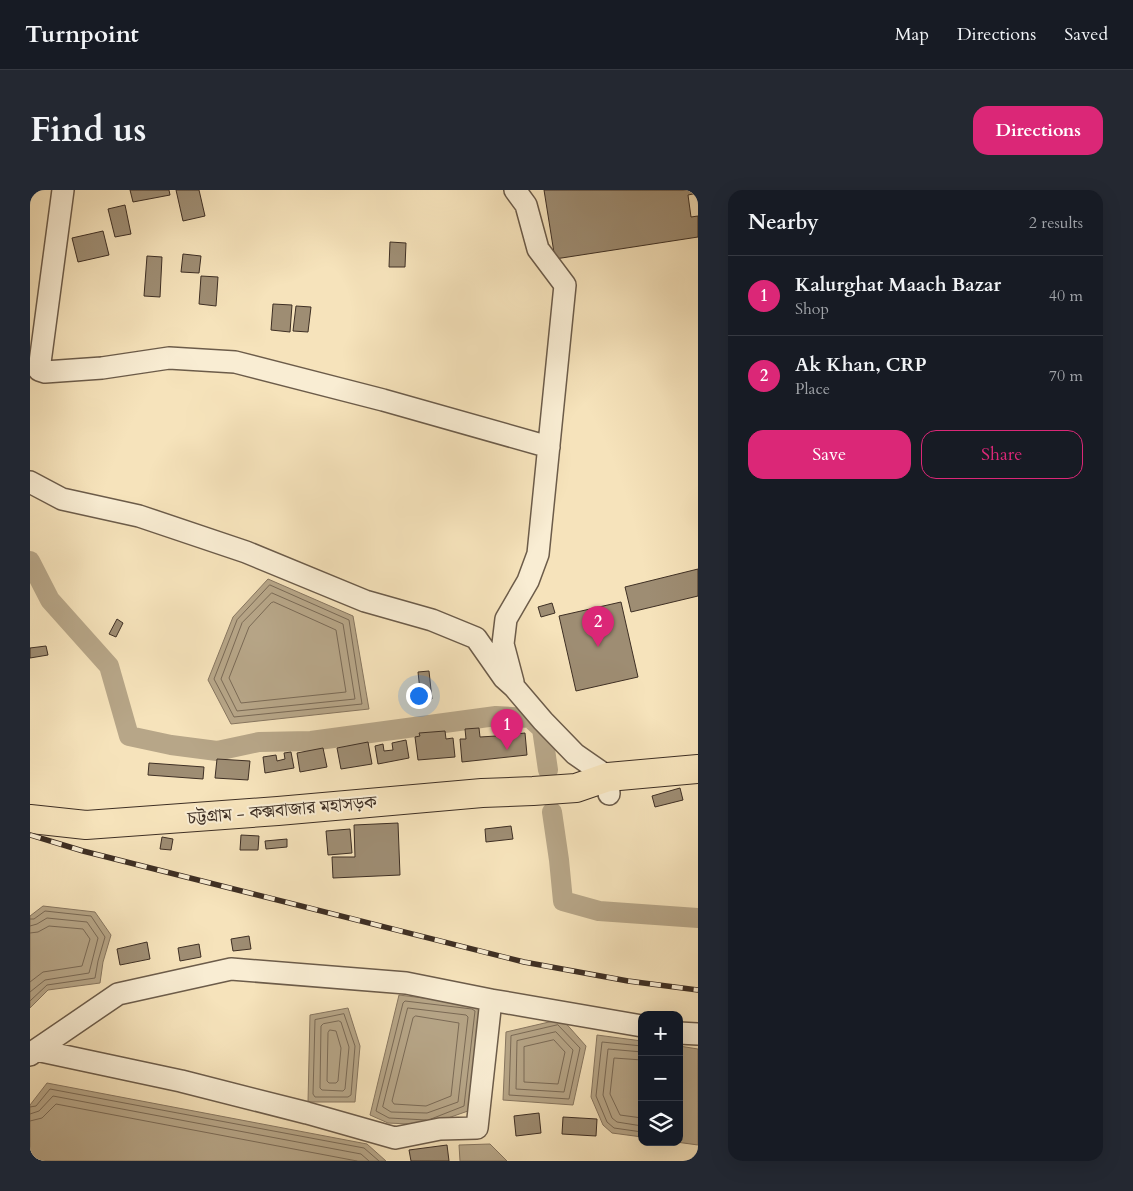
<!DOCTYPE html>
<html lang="en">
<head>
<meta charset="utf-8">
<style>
	:root { --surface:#171b24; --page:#242831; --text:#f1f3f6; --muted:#9ea1a6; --line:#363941; --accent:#db2777 }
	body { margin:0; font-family:Cardo,"Noto Serif Bengali",serif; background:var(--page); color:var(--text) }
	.controls { position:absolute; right:15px; bottom:15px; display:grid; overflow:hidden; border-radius:10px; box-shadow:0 5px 20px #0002 }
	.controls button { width:45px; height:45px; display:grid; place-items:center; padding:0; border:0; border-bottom:1px solid var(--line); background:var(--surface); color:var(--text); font:25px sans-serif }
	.you { position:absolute; left:388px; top:505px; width:18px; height:18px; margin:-12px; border:4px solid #fff; border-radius:50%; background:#1a73e8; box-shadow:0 0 0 8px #1a73e833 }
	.badge { display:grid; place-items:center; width:32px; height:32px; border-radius:50%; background:var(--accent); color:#fff; font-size:16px; font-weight:700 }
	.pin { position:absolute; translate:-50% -41px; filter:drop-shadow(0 1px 2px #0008) }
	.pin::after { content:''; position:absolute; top:26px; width:18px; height:15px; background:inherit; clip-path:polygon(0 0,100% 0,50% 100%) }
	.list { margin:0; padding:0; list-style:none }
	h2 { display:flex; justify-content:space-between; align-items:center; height:65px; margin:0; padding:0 20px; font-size:21px }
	h2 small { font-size:16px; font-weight:400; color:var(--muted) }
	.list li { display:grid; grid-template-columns:32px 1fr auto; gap:15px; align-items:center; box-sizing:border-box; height:80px; padding:0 20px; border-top:1px solid var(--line) }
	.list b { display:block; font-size:19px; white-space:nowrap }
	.list p { margin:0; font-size:16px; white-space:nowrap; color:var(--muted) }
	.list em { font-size:16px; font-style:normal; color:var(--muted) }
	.actions { display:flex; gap:10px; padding:15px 20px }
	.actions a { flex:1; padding:11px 0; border:1px solid var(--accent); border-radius:15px; text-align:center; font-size:18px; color:var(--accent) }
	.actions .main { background:var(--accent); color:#fff }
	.icon { flex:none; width:28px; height:28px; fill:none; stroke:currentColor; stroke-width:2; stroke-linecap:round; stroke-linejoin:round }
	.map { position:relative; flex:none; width:668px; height:971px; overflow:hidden; border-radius:15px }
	header { display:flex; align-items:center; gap:30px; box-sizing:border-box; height:70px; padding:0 25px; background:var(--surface); border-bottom:1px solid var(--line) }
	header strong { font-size:24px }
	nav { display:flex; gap:28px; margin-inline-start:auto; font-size:18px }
	.intro { display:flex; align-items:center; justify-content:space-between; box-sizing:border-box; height:120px; padding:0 30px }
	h1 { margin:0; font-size:35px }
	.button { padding:12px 22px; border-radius:15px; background:var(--accent); color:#fff; font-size:18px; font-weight:700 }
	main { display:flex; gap:30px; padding:0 30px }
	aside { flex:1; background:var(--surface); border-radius:15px; box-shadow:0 5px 20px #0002 }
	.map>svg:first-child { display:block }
	.water { fill:#b7a688; stroke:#877660 }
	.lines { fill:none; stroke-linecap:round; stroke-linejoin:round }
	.shore { stroke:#7a6a56; stroke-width:1 }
	.canal { stroke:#b7a688; stroke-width:20 }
	.building { fill:#9e8d73; stroke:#3e2f24 }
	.minor-casing { stroke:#6c5c4a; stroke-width:24 }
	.highway-casing { stroke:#3e2f24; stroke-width:30 }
	.minor { stroke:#f9edd3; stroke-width:21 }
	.highway { stroke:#f6e3bb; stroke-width:28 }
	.rail-casing { stroke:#3e2f24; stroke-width:5.5 }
	.rail { stroke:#f9edd3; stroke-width:4; stroke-dasharray:11; stroke-linecap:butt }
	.labels { text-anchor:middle; stroke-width:4; stroke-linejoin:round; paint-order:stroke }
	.street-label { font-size:18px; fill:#3e2f24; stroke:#f9edd3 }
</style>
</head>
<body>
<header>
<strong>Turnpoint</strong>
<nav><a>Map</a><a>Directions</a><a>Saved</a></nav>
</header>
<div class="intro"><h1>Find us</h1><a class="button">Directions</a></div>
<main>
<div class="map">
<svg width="668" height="971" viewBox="0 0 668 971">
	<rect width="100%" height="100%" fill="#f6e3bb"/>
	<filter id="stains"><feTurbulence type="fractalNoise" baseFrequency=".004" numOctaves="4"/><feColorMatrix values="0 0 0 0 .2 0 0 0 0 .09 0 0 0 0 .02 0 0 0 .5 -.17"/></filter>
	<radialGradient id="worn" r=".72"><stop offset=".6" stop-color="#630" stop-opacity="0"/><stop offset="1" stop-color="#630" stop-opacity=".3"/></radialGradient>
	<!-- water -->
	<path class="water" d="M238,389L323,426L339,519L201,534L178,490L203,427Z
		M13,716L65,722L81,745L73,772L70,793L18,800L0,818V726Z
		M369,805L450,815L438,921L398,935L358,933L340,925Z
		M318,818L330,856L325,912H278L280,825Z
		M532,829L556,856L543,915L473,910L476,842Z
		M567,845L612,851V947L582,943L573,935L561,907Z
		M649,856L668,859V955L646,952H649Z
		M17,893L337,954L356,971H0V915Z
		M460,954L477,971H430L429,955Z"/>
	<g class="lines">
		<!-- shore -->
		<path class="shore" d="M240,395L319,430L332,514L204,527L184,489L207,430Z
			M242,403L313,434L325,509L207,521L191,489L212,433Z
			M244,412L306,440L316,502L211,513L199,488L219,437L241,413Z
			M0,729H4L15,721L61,726L75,747L68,771L65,788L17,795L0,811
			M0,736L7,734L17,728L57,732L68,748L59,783L15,790L0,802
			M0,743L8,742L19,736L53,739L60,749L52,776L13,782L0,792
			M378,818L436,825L438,827L428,912L397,923L361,922L353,917Z
			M314,824L325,856L321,905L318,907H285L283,904L285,830Z
			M386,826L429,833L421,906L396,916L364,914L362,911L383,828Z
			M309,831L311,832L319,857L315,899L313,901L292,900L290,898L291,836L293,834Z
			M528,835L550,858L539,909L479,905L481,846Z
			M300,840L306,841L311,858L308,891L306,893H299L297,891L298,843Z
			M526,842L543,860L534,902L486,899L487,851Z
			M524,850L535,862L528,894L494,892V857Z
			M612,856L572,852L566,906L577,932L584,938L612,942
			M612,862L578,859L573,905L582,928L587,932L612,936
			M612,870L584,868L580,904L590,925L612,928
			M0,917L6,916L20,899L334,958L349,971
			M0,924L9,921L23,906L331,964L339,971
			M396,930L359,928L346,921L373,813L375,811L442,819L445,821L434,916L401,929
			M0,931L12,928L26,914L327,971"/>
		<!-- canal -->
		<path class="canal" d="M0,371L20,410L79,476L99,546L141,555L187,561L229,552L281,551L466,526L500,528L512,539L518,580
			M522,622L529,670L533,711L569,721L668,728"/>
	</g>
	<!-- building -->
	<path class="building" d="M100,0H139L140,5L103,12Z
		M146,0H169L175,26L153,31Z
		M514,0H668V3L658,5L661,27L668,26V47L525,69Z
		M95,15L101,44L85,47L78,19Z
		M73,41L79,65L48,72L42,48Z
		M360,52L376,53L375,77H359Z
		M153,64L171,66L169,83L151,82Z
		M117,66L132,67L130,107L114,106Z
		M171,86L188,87L186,116L169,114Z
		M243,114L262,115L260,142L241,140Z
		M266,116L281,117L278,142L263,141Z
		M668,379V406L601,422L595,397Z
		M591,412L608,487L546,501L529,426Z
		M522,413L525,423L511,427L508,417Z
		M87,429L93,433L86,447L79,444Z
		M16,456L18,465L0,468V458Z
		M399,481L402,509L391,510L388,482Z
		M485,536V544L495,543L497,565L432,572L430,549H436L435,539L449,538L450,547L466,546L465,538Z
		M415,541L416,549L423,548L425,567L388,570L385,547L390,546L389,543Z
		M376,550L379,568L348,574L345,556L353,554L354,561L363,560L362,553Z
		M338,552L342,574L311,579L307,558Z
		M293,558L297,577L270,582L267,563Z
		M261,562L264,578L235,583L233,567L246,565L247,571L255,569L254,563Z
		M187,569L220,571L218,590L185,588Z
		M119,573L174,577L173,589L118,585Z
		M650,598L653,610L625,617L622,606Z
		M368,633L370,685L303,688L302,667H325L324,635Z
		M481,636L483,649L456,652L455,639Z
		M320,639L322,663L298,665L296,641Z
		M211,645L229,646L228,660H210Z
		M132,647L143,649L141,660L130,659Z
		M257,649V657L236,659L235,651Z
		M219,746L221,759L203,761L201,749Z
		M117,752L120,769L90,775L87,759Z
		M169,754L171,767L150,771L148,758Z
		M509,923L511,943L486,946L484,926Z
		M533,927L567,929L566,946L532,944Z
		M417,955L419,971H381L379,960Z"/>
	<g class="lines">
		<defs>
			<path id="minor" d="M33,0L9,180L15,182L72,178L139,168L205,172L353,210L519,257
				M0,292L32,309L109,326L216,362L335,411L402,430L446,448L474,488L484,497L513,531L545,564L578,587L579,604
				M483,492L473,454L476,429L498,391L508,364L535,95L508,59L496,15L485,0
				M649,843L668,844
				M6,860L88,804L201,779L376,793L461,810
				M0,865L6,860L151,891L277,923L365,948L410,939L447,938L461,810L612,836"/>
			<path id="highway" d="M0,629L56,635L248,621L452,603L503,601L546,598L578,587L668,579"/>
		</defs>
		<!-- minor casing -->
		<use href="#minor" class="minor-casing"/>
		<!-- highway casing -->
		<use href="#highway" class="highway-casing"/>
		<!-- minor -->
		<use href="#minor" class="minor"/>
		<!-- highway -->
		<use href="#highway" class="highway"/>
		<defs>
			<path id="rail" d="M0,645L53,661L494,772L598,791L668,800"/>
		</defs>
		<!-- rail casing -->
		<use href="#rail" class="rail-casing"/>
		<!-- rail -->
		<use href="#rail" class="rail"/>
	</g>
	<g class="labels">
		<!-- street labels -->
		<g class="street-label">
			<text transform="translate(252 620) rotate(-5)" y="6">চট্টগ্রাম - কক্সবাজার মহাসড়ক</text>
		</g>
	</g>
	<rect width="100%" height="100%" filter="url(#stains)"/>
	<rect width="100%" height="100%" fill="url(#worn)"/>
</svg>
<div class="controls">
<button>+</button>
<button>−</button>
<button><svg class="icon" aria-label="layers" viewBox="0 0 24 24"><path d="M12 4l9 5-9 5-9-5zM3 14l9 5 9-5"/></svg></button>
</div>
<div class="you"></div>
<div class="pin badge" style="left:477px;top:560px">1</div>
<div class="pin badge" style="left:568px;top:457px">2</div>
</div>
<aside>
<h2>Nearby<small>2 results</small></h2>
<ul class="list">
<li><span class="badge">1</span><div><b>Kalurghat Maach Bazar</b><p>Shop</p></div><em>40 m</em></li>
<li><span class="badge">2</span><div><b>Ak Khan, CRP</b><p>Place</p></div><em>70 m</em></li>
</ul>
<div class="actions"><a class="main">Save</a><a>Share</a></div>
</aside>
</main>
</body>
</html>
